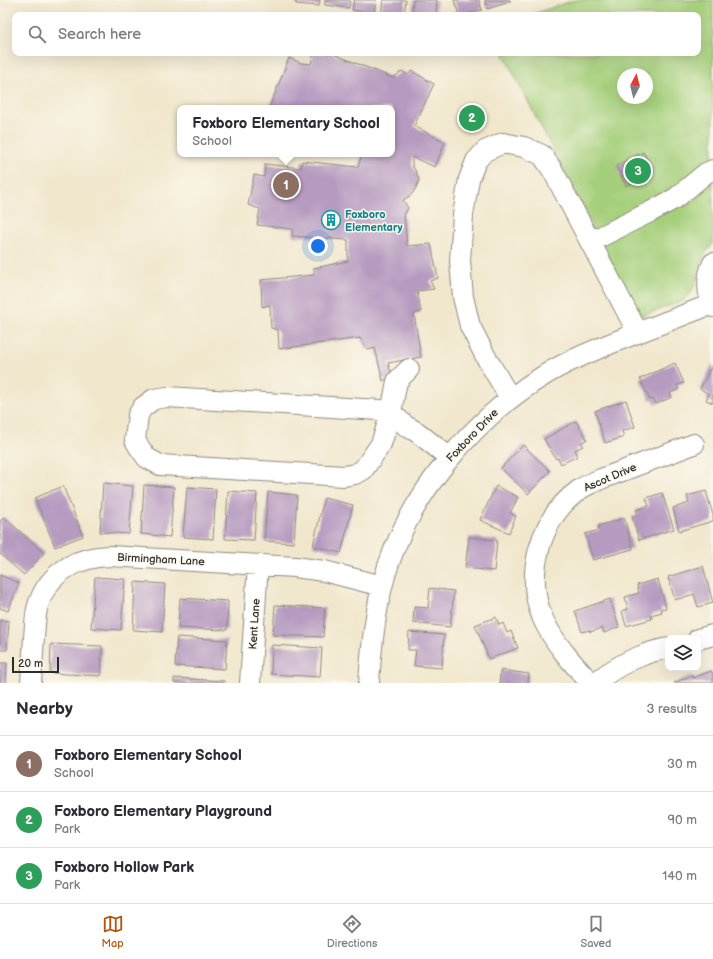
<!DOCTYPE html>
<html lang="en">
<head>
<meta charset="utf-8">
<style>
	:root { --surface:#fff; --page:#f2f2f3; --text:#2b2b33; --muted:#7c7c81; --line:#e1e1e2; --accent:#b45309 }
	body { margin:0; font-family:"Balsamiq Sans",sans-serif; background:var(--page); color:var(--text) }
	.controls { position:absolute; right:12px; bottom:12px; display:grid; overflow:hidden; border-radius:8px; box-shadow:0 4px 16px #0002 }
	.controls button { width:36px; height:36px; display:grid; place-items:center; padding:0; border:0; border-bottom:1px solid var(--line); background:var(--surface); color:var(--text); font:20px sans-serif }
	.compass { position:absolute; left:617px; top:68px; width:36px; height:36px; border-radius:50%; background:var(--surface); box-shadow:0 4px 16px #0002; rotate:7deg }
	.scale { position:absolute; left:12px; bottom:10px; width:47px; box-sizing:border-box; padding-left:4px; border:2px solid #2b2b2b; border-top:0; font-size:11px; line-height:14px; white-space:nowrap; color:#2b2b2b; -webkit-text-stroke:3px #fbf7ec; paint-order:stroke }
	.you { position:absolute; left:318px; top:246px; width:14px; height:14px; margin:-10px; border:3px solid #fff; border-radius:50%; background:#1a73e8; box-shadow:0 0 0 6px #1a73e833 }
	.badge { display:grid; place-items:center; width:26px; height:26px; border-radius:50%; background:var(--accent); color:#fff; font-size:13px; font-weight:700 }
	.pin { position:absolute; translate:-50% -50%; border:2px solid #fff; box-shadow:0 1px 4px #0006 }
	.popup { position:absolute; left:177px; top:105px; width:218px; height:52px; box-sizing:border-box; display:grid; place-content:center; border-radius:8px; background:var(--surface); filter:drop-shadow(0 1px 3px #0005); font-size:13px; white-space:nowrap; color:var(--muted) }
	.popup b { font-size:15px; color:var(--text) }
	.popup::after { content:''; position:absolute; left:50%; top:100%; margin-left:-8px; border:8px solid transparent; border-top-color:var(--surface) }
	.list { margin:0; padding:0; list-style:none }
	h2 { display:flex; justify-content:space-between; align-items:center; height:52px; margin:0; padding:0 16px; font-size:17px }
	h2 small { font-size:13px; font-weight:400; color:var(--muted) }
	.list li { display:grid; grid-template-columns:26px 1fr auto; gap:12px; align-items:center; box-sizing:border-box; height:56px; padding:0 16px; border-top:1px solid var(--line) }
	.list b { display:block; font-size:15px; white-space:nowrap }
	.list p { margin:0; font-size:13px; white-space:nowrap; color:var(--muted) }
	.list em { font-size:13px; font-style:normal; color:var(--muted) }
	.icon { flex:none; width:22px; height:22px; fill:none; stroke:currentColor; stroke-width:2; stroke-linecap:round; stroke-linejoin:round }
	.map { position:relative; flex:none; width:713px; height:683px; overflow:hidden }
	.search { position:absolute; background:var(--surface); box-shadow:0 4px 16px #0002; left:12px; right:12px; top:12px; height:44px; display:flex; align-items:center; gap:10px; box-sizing:border-box; padding:0 14px; border-radius:8px; color:var(--muted); font-size:15px }
	.sheet { height:220px; background:var(--surface) }
	nav { display:flex; justify-content:space-around; align-items:center; box-sizing:border-box; height:56px; border-top:1px solid var(--line); background:var(--surface); font-size:11px; color:var(--muted) }
	nav a { display:grid; justify-items:center; gap:2px }
	nav .on { color:var(--accent) }
	.map>svg:first-child { display:block }
	.green { fill:#a5cf7a; stroke:#687d52; fill-rule:evenodd }
	.building { fill:#b69ac0 }
	.lines { fill:none; stroke-linecap:round; stroke-linejoin:round }
	.minor-casing { stroke:#8e897c; stroke-width:22 }
	.minor { stroke:#fff; stroke-width:20 }
	.labels { text-anchor:middle; stroke-width:3; stroke-linejoin:round; paint-order:stroke }
	.culture-label { font-size:11px; font-weight:bold; fill:#0d838f; stroke:#fbf7ec; text-anchor:start }
	.street-label { font-size:11px; fill:#2b2b2b; stroke:#fbf7ec }
</style>
</head>
<body>
<div class="map">
<svg width="713" height="683" viewBox="0 0 713 683">
	<rect width="100%" height="100%" fill="#fbf7ec"/>
	<filter id="ink" filterUnits="userSpaceOnUse"><feTurbulence type="fractalNoise" baseFrequency=".025" numOctaves="2"/><feDisplacementMap in="SourceGraphic" scale="8" xChannelSelector="R" yChannelSelector="G"/><feConvolveMatrix kernelMatrix="1 2 1 2 8 2 1 2 1" color-interpolation-filters="sRGB"/></filter>
	<filter id="wash" filterUnits="userSpaceOnUse"><feTurbulence type="fractalNoise" baseFrequency=".012" numOctaves="4" result="noise"/><feDisplacementMap in="SourceGraphic" scale="16" xChannelSelector="R" yChannelSelector="G"/><feGaussianBlur stdDeviation="0.9" result="paint"/><feColorMatrix in="noise" values="0 0 0 0 0 0 0 0 0 0 0 0 0 0 0 0 0 1.4 0 .05"/><feComposite in="paint" operator="in"/></filter>
	<g filter="url(#wash)">
		<rect width="100%" height="100%" fill="#f1e7cd"/>
		<!-- green -->
		<path class="green" d="M574,0H713V244L705,254L701,264L695,285L690,294L683,301L639,317L503,53H698V15H530ZM623,74H647V98H623Z"/>
		<g id="blocks">
			<!-- building -->
			<path class="building" d="M296,0H320L319,6L296,4Z
				M325,0H350L349,8L325,5Z
				M354,0H376L374,13L352,10Z
				M383,0H406L404,15H381Z
				M413,0H437L436,15H412Z
				M454,0H479L482,10L463,15H459Z
				M485,0H510V2L487,9Z
				M314,53H331L393,78L402,71L407,75L412,71L434,84L414,126L445,142L435,167L412,157V165L416,172L419,180L416,188L411,195L403,200L408,208L404,215L407,246L431,244L438,278L430,281L434,289L417,291L421,312L414,314L421,357L388,363L392,376L383,381L375,348L368,350L360,338L279,349L278,330L271,328L270,305L262,307L261,280L314,275V268L348,261V240L292,236L293,229L257,225L260,209L248,205L254,175L264,177L265,164L301,168L302,161L358,167L362,154H392V108H276L270,106L289,58L301,63L311,64Z
				M643,152L654,171L626,186L616,166Z
				M675,363L684,383L677,385L679,389L670,393L672,397L656,404L653,399L650,400L640,379Z
				M712,365H713V403L706,400L709,394L700,389Z
				M626,400L635,427L622,431L624,437L605,443L595,411Z
				M576,421L587,439L581,443L583,446L575,450L578,456L561,464L558,458L556,459L544,439Z
				M523,445L550,471L528,494L501,468Z
				M103,483L133,486L129,534L100,532Z
				M144,485L174,487L170,537L141,534Z
				M63,486L83,536L55,547L35,498Z
				M496,486L518,497L510,513L516,516L509,533L480,520Z
				M187,487L216,489L213,539L183,537Z
				M228,491L257,493L254,540L225,539Z
				M706,491L713,515V521L679,531L673,508L689,503L687,496Z
				M268,492L297,495L294,543L264,541Z
				M662,493L674,529L639,540L632,517L638,515L636,510L649,506L646,498Z
				M324,498L353,505L341,553L313,546Z
				M4,517L44,553L24,575L0,554V521Z
				M624,518L633,549L593,560L585,534L599,530L598,526Z
				M469,537L497,540L494,571L465,568Z
				M703,566L713,603L698,607L694,594L675,600L668,577Z
				M0,575L19,583L8,611L0,608Z
				M95,577L125,579L121,630L91,628Z
				M658,579L666,608L661,609L662,612L651,615L652,619L626,626L622,611L628,609L625,597L639,593L637,585Z
				M135,582L165,584L162,632L133,630Z
				M430,588L454,591L450,627L413,623L414,607L428,608Z
				M180,598L228,601L227,630L178,628Z
				M610,599L619,627L604,633L602,628L590,632L589,630L582,632L575,611Z
				M275,605L325,608L323,637L273,635Z
				M496,617L499,625L503,623L507,633L511,631L518,648L489,659L475,625Z
				M0,620L9,621L7,650H0Z
				M409,632L444,635L442,668L414,666L416,650H408Z
				M177,637L227,640L225,669L175,666Z
				M51,644L102,646L101,676L50,673Z
				M272,645L322,648L320,677L271,674Z
				M0,663H7L6,683H0Z
				M501,670L529,674L528,683H499Z
				M711,671L713,674V683H674L692,675L693,678Z
				M174,678L224,681V683H174Z"/>
		</g>
	</g>
	<g filter="url(#ink)">
		<use href="#blocks" fill-opacity="0" stroke="#8e897c" stroke-width="1"/>
		<g class="lines">
			<defs>
				<path id="minor" d="M590,242L650,212L676,198L706,173L713,170
					M713,263C706,277 707,293 713,307
					M409,369L397,381L391,413L381,444L363,470L355,474L344,476L160,465L147,458L139,447L135,440L138,415L143,407L154,399L167,397L380,410L391,413L406,426L417,432L450,458
					M510,398L487,359L470,326L463,297L460,261L463,215L469,179L476,161L485,151L503,143L524,147L542,155L553,171L638,333
					M698,639L713,635
					M31,683C32,668 33,652 34,637C35,628 35,618 37,609C46,574 75,557 110,556L295,567L324,571L382,586
					M250,683L258,565
					M369,683C371,651 374,619 382,587C403,501 472,418 548,373C573,358 600,348 627,337C655,326 683,315 712,304
					M591,683C573,664 554,643 543,619C524,575 540,518 579,490C586,485 594,482 601,479L694,444
					M594,683C609,672 624,662 641,656C649,652 659,650 668,648"/>
			</defs>
			<!-- minor casing -->
			<use href="#minor" class="minor-casing"/>
			<!-- minor -->
			<use href="#minor" class="minor"/>
		</g>
	</g>
	<!-- icons -->
	<defs>
		<symbol id="building-ring" viewBox="-11 -11 22 22"><circle r="9.5" fill="#fbf7ec" stroke="#0f9aa8" stroke-width="1.5"/><path d="M-4-6H4V6H1V3H-1V6H-4ZM-2.5-4.3h1.7v1.8h-1.7ZM.8-4.3h1.7v1.8H.8ZM-2.5-1h1.7V.8h-1.7ZM.8-1h1.7V.8H.8Z" fill="#0f9aa8"/></symbol>
	</defs>
	<g fill-rule="evenodd">
		<use href="#building-ring" x="320" y="209" width="22" height="22"/>
	</g>
	<g class="labels">
		<!-- culture labels -->
		<g class="culture-label">
			<text x="345" y="218">Foxboro<tspan x="345" dy="13">Elementary</tspan></text>
		</g>
		<!-- street labels -->
		<g class="street-label">
			<text transform="translate(472 435) rotate(-46)" y="4">Foxboro Drive</text>
			<text transform="translate(610 477) rotate(-23)" y="4">Ascot Drive</text>
			<text transform="translate(161 559) rotate(3)" y="4">Birmingham Lane</text>
			<text transform="translate(254 624) rotate(-86)" y="4">Kent Lane</text>
		</g>
	</g>
</svg>
<div class="controls">
<button><svg class="icon" aria-label="layers" viewBox="0 0 24 24"><path d="M12 4l9 5-9 5-9-5zM3 14l9 5 9-5"/></svg></button>
</div>
<svg class="compass" viewBox="-18 -18 36 36"><path d="M0-13l5 13h-10z" fill="#e53935"/><path d="M0 13l5-13h-10z" fill="#7c7c81"/></svg>
<div class="scale">20 m</div>
<div class="you"></div>
<div class="pin badge" style="left:286px;top:185px;background:#8d6e63">1</div>
<div class="popup"><b>Foxboro Elementary School</b>School</div>
<div class="pin badge" style="left:472px;top:118px;background:#2e9e5b">2</div>
<div class="pin badge" style="left:638px;top:171px;background:#2e9e5b">3</div>
<div class="search"><svg class="icon" aria-label="search" viewBox="0 0 24 24"><circle cx="10" cy="10" r="6"/><path d="M15 15l6 6"/></svg>Search here</div>
</div>
<section class="sheet">
<h2>Nearby<small>3 results</small></h2>
<ul class="list">
<li><span class="badge" style="background:#8d6e63">1</span><div><b>Foxboro Elementary School</b><p>School</p></div><em>30 m</em></li>
<li><span class="badge" style="background:#2e9e5b">2</span><div><b>Foxboro Elementary Playground</b><p>Park</p></div><em>90 m</em></li>
<li><span class="badge" style="background:#2e9e5b">3</span><div><b>Foxboro Hollow Park</b><p>Park</p></div><em>140 m</em></li>
</ul>
</section>
<nav>
<a class="on"><svg class="icon" aria-label="map" viewBox="0 0 24 24"><path d="M3 6l6-2 6 2 6-2v14l-6 2-6-2-6 2zM9 4v14M15 6v14"/></svg>Map</a>
<a><svg class="icon" aria-label="directions" viewBox="0 0 24 24"><path d="M12 3l9 9-9 9-9-9zM9 14v-3h6M13 9l2 2-2 2"/></svg>Directions</a>
<a><svg class="icon" aria-label="saved" viewBox="0 0 24 24"><path d="M7 4h10v16l-5-4-5 4z"/></svg>Saved</a>
</nav>
</body>
</html>
